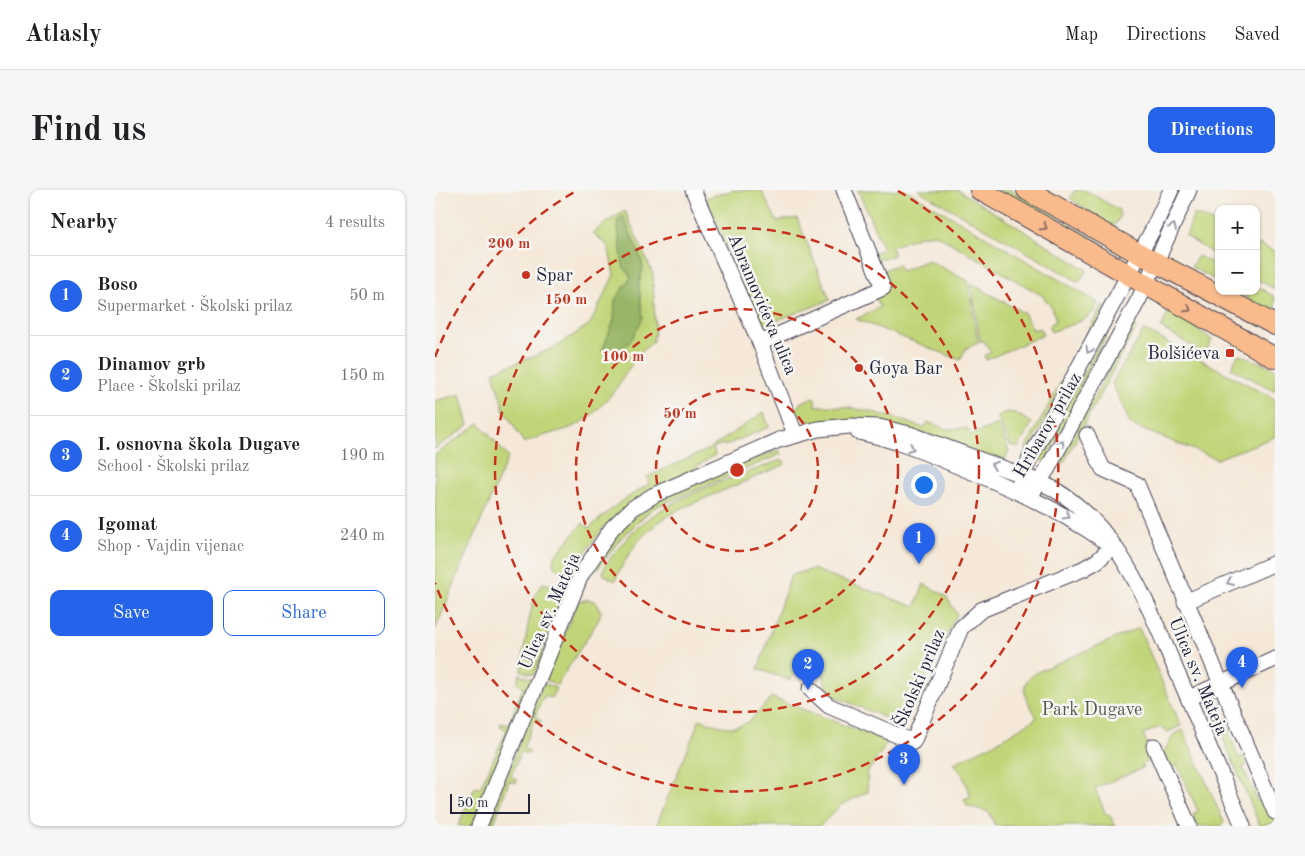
<!DOCTYPE html>
<html lang="en">
<head>
<meta charset="utf-8">
<style>
	:root { --surface:#fff; --page:#f6f6f6; --text:#202124; --muted:#757577; --line:#e0e0e0; --accent:#2563eb }
	body { margin:0; font-family:"Old Standard TT",serif; background:var(--page); color:var(--text) }
	.controls { position:absolute; right:15px; top:15px; display:grid; overflow:hidden; border-radius:10px; box-shadow:0 1px 4px #0004 }
	.controls button { width:45px; height:45px; display:grid; place-items:center; padding:0; border:0; border-bottom:1px solid var(--line); background:var(--surface); color:var(--text); font:25px sans-serif }
	.scale { position:absolute; left:15px; bottom:12px; width:80px; box-sizing:border-box; padding-left:5px; border:2px solid #22223b; border-top:0; font-size:14px; line-height:18px; white-space:nowrap; color:#22223b; -webkit-text-stroke:4px #f6f6f2; paint-order:stroke }
	.you { position:absolute; left:488px; top:294px; width:18px; height:18px; margin:-12px; border:4px solid #fff; border-radius:50%; background:#1a73e8; box-shadow:0 0 0 8px #1a73e833 }
	.badge { display:grid; place-items:center; width:32px; height:32px; border-radius:50%; background:var(--accent); color:#fff; font-size:16px; font-weight:700 }
	.pin { position:absolute; translate:-50% -41px; filter:drop-shadow(0 1px 2px #0008) }
	.pin::after { content:''; position:absolute; top:26px; width:18px; height:15px; background:inherit; clip-path:polygon(0 0,100% 0,50% 100%) }
	.list { margin:0; padding:0; list-style:none }
	h2 { display:flex; justify-content:space-between; align-items:center; height:65px; margin:0; padding:0 20px; font-size:21px }
	h2 small { font-size:16px; font-weight:400; color:var(--muted) }
	.list li { display:grid; grid-template-columns:32px 1fr auto; gap:15px; align-items:center; box-sizing:border-box; height:80px; padding:0 20px; border-top:1px solid var(--line) }
	.list b { display:block; font-size:19px; white-space:nowrap }
	.list p { margin:0; font-size:16px; white-space:nowrap; color:var(--muted) }
	.list em { font-size:16px; font-style:normal; color:var(--muted) }
	.actions { display:flex; gap:10px; padding:15px 20px }
	.actions a { flex:1; padding:11px 0; border:1px solid var(--accent); border-radius:10px; text-align:center; font-size:18px; color:var(--accent) }
	.actions .main { background:var(--accent); color:#fff }
	.map { position:relative; flex:none; width:840px; height:636px; overflow:hidden; border-radius:10px }
	header { display:flex; align-items:center; gap:30px; box-sizing:border-box; height:70px; padding:0 25px; background:var(--surface); border-bottom:1px solid var(--line) }
	header strong { font-size:24px }
	nav { display:flex; gap:28px; margin-inline-start:auto; font-size:18px }
	.intro { display:flex; align-items:center; justify-content:space-between; box-sizing:border-box; height:120px; padding:0 30px }
	h1 { margin:0; font-size:35px }
	.button { padding:12px 22px; border-radius:10px; background:var(--accent); color:#fff; font-size:18px; font-weight:700 }
	main { display:flex; gap:30px; padding:0 30px }
	aside { flex:1; background:var(--surface); border-radius:10px; box-shadow:0 1px 4px #0004 }
	.map>svg:first-child { display:block }
	.green { fill:#c1d578; stroke:#727c5a }
	.forest { fill:#98b668; stroke:#5d6c52 }
	.lines { fill:none; stroke-linecap:round; stroke-linejoin:round }
	.minor-casing { stroke:#424053; stroke-width:17 }
	.major-casing { stroke:#424053; stroke-width:22 }
	.minor { stroke:#fff; stroke-width:15 }
	.major { stroke:#fabb8c; stroke-width:20 }
	.oneway { stroke:#8e6e64 }
	.oneway2 { stroke:#9c9ca7 }
	.ring { fill:none; stroke:#c8321e; stroke-width:2.5; stroke-dasharray:9 6 }
	.poi-dot { fill:#c8321e; stroke:#f6f6f2; stroke-width:2 }
	.labels { text-anchor:middle; stroke-width:5; stroke-linejoin:round; paint-order:stroke }
	.poi-label { font-size:18px; fill:#22223b; stroke:#f6f6f2; text-anchor:start }
	.street-label { font-size:18px; fill:#22223b; stroke:#f6f6f2 }
	.park-label { font-size:18px; fill:#52584d; stroke:#f6f6f2 }
	.centre { fill:#c8321e; stroke:#f6f6f2; stroke-width:2.5 }
	.ring-label { font-size:15px; text-anchor:middle; font-weight:bold; fill:#c8321e; stroke:#f6f6f2; stroke-width:5; stroke-linejoin:round; paint-order:stroke }
</style>
</head>
<body>
<header>
<strong>Atlasly</strong>
<nav><a>Map</a><a>Directions</a><a>Saved</a></nav>
</header>
<div class="intro"><h1>Find us</h1><a class="button">Directions</a></div>
<main>
<aside>
<h2>Nearby<small>4 results</small></h2>
<ul class="list">
<li><span class="badge">1</span><div><b>Boso</b><p>Supermarket · Školski prilaz</p></div><em>50 m</em></li>
<li><span class="badge">2</span><div><b>Dinamov grb</b><p>Place · Školski prilaz</p></div><em>150 m</em></li>
<li><span class="badge">3</span><div><b>I. osnovna škola Dugave</b><p>School · Školski prilaz</p></div><em>190 m</em></li>
<li><span class="badge">4</span><div><b>Igomat</b><p>Shop · Vajdin vijenac</p></div><em>240 m</em></li>
</ul>
<div class="actions"><a class="main">Save</a><a>Share</a></div>
</aside>
<div class="map">
<svg width="840" height="636" viewBox="0 0 840 636">
	<rect width="100%" height="100%" fill="#f6f6f2"/>
	<filter id="ink" filterUnits="userSpaceOnUse"><feTurbulence type="fractalNoise" baseFrequency=".02" numOctaves="2"/><feDisplacementMap in="SourceGraphic" scale="10" xChannelSelector="R" yChannelSelector="G"/><feConvolveMatrix kernelMatrix="1 2 1 2 8 2 1 2 1" color-interpolation-filters="sRGB"/></filter>
	<filter id="wash" filterUnits="userSpaceOnUse"><feTurbulence type="fractalNoise" baseFrequency=".0096" numOctaves="4" result="noise"/><feDisplacementMap in="SourceGraphic" scale="20" xChannelSelector="R" yChannelSelector="G"/><feGaussianBlur stdDeviation="1.12" result="paint"/><feColorMatrix in="noise" values="0 0 0 0 0 0 0 0 0 0 0 0 0 0 0 0 0 1.4 0 .05"/><feComposite in="paint" operator="in"/></filter>
	<g filter="url(#wash)">
		<rect width="100%" height="100%" fill="#f5e8d8"/>
		<!-- green -->
		<path class="green" d="M299,0H326L342,31L362,28L395,110L327,136L270,8Z
			M423,0H471L662,112C663,129 629,137 616,142L614,136L621,130L616,117L608,106L500,44L485,46L456,57L459,65L449,69L442,68L438,63L448,59Z
			M483,0H523L652,80L644,92Z
			M562,0H576L667,53L665,57L606,22Z
			M640,0H650L684,20L685,27L677,39L635,8Z
			M190,21L218,84L220,140L218,152C201,163 195,178 184,194C176,206 165,218 153,228C136,242 109,243 89,253L69,220L58,182L119,158L155,134L179,85L173,56L158,43L169,34Z
			M759,24L784,35V68L751,46Z
			M821,53L840,61V99L821,89Z
			M763,66L784,76V92L756,77Z
			M493,70L533,91L543,153L531,158L525,170L421,129L445,117L441,108L449,80L463,74L466,81Z
			M536,93L590,124L597,140L605,138L608,145L551,170L549,166L556,162L548,150L545,152Z
			M821,96L840,107V125L801,101H821Z
			M667,115L670,116L592,263L591,257Z
			M734,120L748,128L777,150L771,162H767L726,138Z
			M681,123L683,124L645,196L638,218L609,272L603,268Z
			M699,133L702,136L629,272L621,278Z
			M709,140L840,209V247L782,269L696,235L677,193Z
			M803,164L840,178V201L796,178Z
			M26,204L34,235L0,259V211Z
			M377,208L380,209L381,216C420,215 452,225 489,238L493,232L511,239L532,238L536,245L563,234L574,261L568,274C514,260 459,244 405,231C388,227 369,242 362,219L365,213Z
			M329,222L334,237L289,256L288,254L278,258L280,265L181,326L165,342L136,382C128,384 121,381 118,373L119,367L148,333L154,338L184,313L214,294L212,287L274,259Z
			M571,222L580,223L597,233L583,258L575,255L562,226Z
			M44,233L73,267L0,440V265Z
			M344,260L346,264L218,318L186,348L163,379L157,380C171,356 188,334 211,318C249,292 302,276 344,260Z
			M346,270L350,272L349,275L245,319C211,338 196,355 180,391L168,384C168,375 176,368 181,361C220,308 287,293 346,270Z
			M378,379L480,417L489,394L511,406L522,424L468,535L393,504L389,486L382,477H365L354,490L323,479L356,385Z
			M108,393L123,397L127,408L99,485L86,481C89,463 95,403 108,393Z
			M153,409L161,412L166,422L163,431L122,495L109,489L143,412Z
			M704,438L746,536L733,542L725,537L708,544L719,570L707,574L708,578L660,598L670,623L676,627L680,636H560L554,622L532,616L529,609L536,606L527,584L519,573L562,552L602,528C591,506 579,495 606,480Z
			M84,484L97,489L37,636H23L40,597L45,598L72,540L65,536L66,533L74,535L88,497L82,494Z
			M108,493L121,498L116,508L109,506L100,526L107,532L99,531L88,558L95,562L92,564L86,562L76,586L83,591L81,593L74,591L58,636H55L59,617Z
			M336,507L453,552L432,583L433,602L406,615L385,636H221L265,529C303,544 311,539 336,507Z
			M789,512L783,517L791,538L798,536L799,540L793,542L804,568L809,566L813,574L808,577L818,600L824,598L826,601L819,604L822,611L831,609L840,630V633L825,636L775,518Z
			M748,540L789,632L785,636H762L758,624L763,621L742,575L734,578L728,563L739,544Z"/>
		<!-- forest -->
		<path class="forest" d="M188,26L206,68L208,78L204,95L208,128L197,149L185,162L170,165L167,161L179,130L180,110L196,87L188,76L182,31Z"/>
	</g>
	<g filter="url(#ink)">
		<g class="lines">
			<defs>
				<path id="minor" d="M258,0L325,153L360,244
					M325,153L448,98L409,0
					M423,242C458,249 492,263 525,277C575,297 623,319 668,350
					M652,245L668,279L702,294L840,622
					M585,293L595,268L717,41L736,0
					M589,304L600,299L613,278L705,107L754,0
					M750,412L840,373
					M375,499L394,516L478,552L526,438L546,420L648,379L662,371L678,356
					M754,508L840,469
					M719,556L754,636
					M44,636L146,385L177,338L198,318L219,305L344,250L383,239L415,236L444,237L475,244L605,292C684,328 712,415 745,489C766,538 787,587 808,636"/>
				<path id="major" d="M545,0L840,168
					M592,0L705,64L840,135"/>
			</defs>
			<!-- minor casing -->
			<use href="#minor" class="minor-casing"/>
			<!-- major casing -->
			<use href="#major" class="major-casing"/>
			<!-- minor -->
			<use href="#minor" class="minor"/>
			<!-- major -->
			<use href="#major" class="major"/>
		</g>
		<!-- one-way arrows -->
		<defs><path id="oneway-chevron" d="M-2-3.5L2.5 0L-2 3.5" fill="none" stroke-width="1.6" stroke-linecap="round" stroke-linejoin="round" transform="scale(1.25)"/></defs>
		<g class="oneway">
			<use href="#oneway-chevron" transform="translate(609 37) rotate(30)"/>
			<use href="#oneway-chevron" transform="translate(753 119) rotate(31)"/>
		</g>
		<g class="oneway2">
			<use href="#oneway-chevron" transform="translate(738 37) rotate(-66)"/>
			<use href="#oneway-chevron" transform="translate(654 160) rotate(119)"/>
			<use href="#oneway-chevron" transform="translate(626 253) rotate(-62)"/>
			<use href="#oneway-chevron" transform="translate(476 258) rotate(21)"/>
			<use href="#oneway-chevron" transform="translate(559 275) rotate(-159)"/>
			<use href="#oneway-chevron" transform="translate(632 326) rotate(30)"/>
			<use href="#oneway-chevron" transform="translate(795 392) rotate(156)"/>
		</g>
	</g>
	<!-- distance rings -->
	<g class="ring">
		<circle cx="302" cy="280" r="81"/>
		<circle cx="302" cy="280" r="161"/>
		<circle cx="302" cy="280" r="242"/>
		<path d="M0 167A322 322 0 0 1 141 1M463 1A322 322 0 1 1 0 393"/>
	</g>
	<!-- markers -->
	<g class="poi-dot">
		<circle cx="91" cy="85" r="5"/>
		<rect x="790" y="158" width="10" height="10" rx="2.5"/>
		<circle cx="424" cy="178" r="5"/>
	</g>
	<g class="labels">
		<!-- poi labels -->
		<g class="poi-label">
			<text x="101" y="91">Spar</text>
			<text x="785" y="169" text-anchor="end">Bolšićeva</text>
			<text x="434" y="184">Goya Bar</text>
		</g>
		<!-- street labels -->
		<g class="street-label">
			<text transform="translate(328 114) rotate(67)" y="6">Abramovićeva ulica</text>
			<text transform="translate(612 235) rotate(-60)" y="6">Hribarov prilaz</text>
			<text transform="translate(114 421) rotate(-66)" y="6">Ulica sv. Mateja</text>
			<text transform="translate(764 486) rotate(67)" y="6">Ulica sv. Mateja</text>
			<text transform="translate(484 488) rotate(-67)" y="6">Školski prilaz</text>
		</g>
		<!-- park labels -->
		<g class="park-label">
			<text x="657" y="525">Park Dugave</text>
		</g>
	</g>
	<circle cx="302" cy="280" r="8" class="centre"/>
	<g class="ring-label">
		<text x="74" y="58">200 m</text>
		<text x="131" y="114">150 m</text>
		<text x="188" y="171">100 m</text>
		<text x="245" y="228">50 m</text>
	</g>
</svg>
<div class="controls">
<button>+</button>
<button>−</button>
</div>
<div class="scale">50 m</div>
<div class="you"></div>
<div class="pin badge" style="left:484px;top:374px">1</div>
<div class="pin badge" style="left:373px;top:500px">2</div>
<div class="pin badge" style="left:469px;top:595px">3</div>
<div class="pin badge" style="left:807px;top:498px">4</div>
</div>
</main>
</body>
</html>
